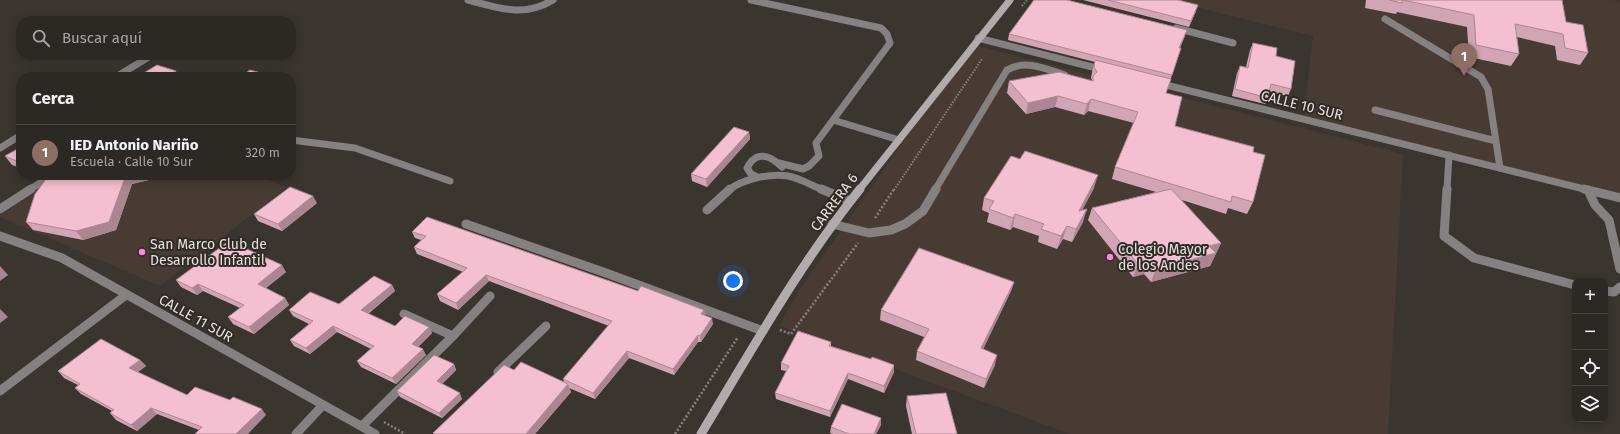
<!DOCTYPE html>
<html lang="es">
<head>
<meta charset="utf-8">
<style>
	:root { --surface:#2c2824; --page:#383431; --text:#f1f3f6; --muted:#a6a6a6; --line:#484441; --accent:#fd86e2 }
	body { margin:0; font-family:"Fira Sans",sans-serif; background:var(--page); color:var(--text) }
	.controls { position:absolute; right:12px; bottom:12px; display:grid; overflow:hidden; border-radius:8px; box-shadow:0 2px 10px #0003 }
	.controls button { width:36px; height:36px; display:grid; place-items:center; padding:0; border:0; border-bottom:1px solid var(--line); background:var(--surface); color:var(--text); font:20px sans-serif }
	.you { position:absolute; left:733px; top:281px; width:14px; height:14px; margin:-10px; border:3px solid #fff; border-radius:50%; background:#1a73e8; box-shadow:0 0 0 6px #1a73e833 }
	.badge { display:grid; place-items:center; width:26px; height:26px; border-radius:50%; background:var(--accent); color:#fff; font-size:13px; font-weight:700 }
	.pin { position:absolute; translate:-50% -33px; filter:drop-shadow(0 1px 2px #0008) }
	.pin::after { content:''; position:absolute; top:21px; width:14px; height:12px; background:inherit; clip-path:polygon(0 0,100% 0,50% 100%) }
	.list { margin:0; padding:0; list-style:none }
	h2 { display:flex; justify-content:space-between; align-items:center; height:52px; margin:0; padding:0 16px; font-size:17px }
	h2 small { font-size:13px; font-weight:400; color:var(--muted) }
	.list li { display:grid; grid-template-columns:26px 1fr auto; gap:12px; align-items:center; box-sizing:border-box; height:56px; padding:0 16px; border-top:1px solid var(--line) }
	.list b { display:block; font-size:15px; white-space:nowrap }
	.list p { margin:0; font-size:13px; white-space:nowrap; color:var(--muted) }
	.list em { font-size:13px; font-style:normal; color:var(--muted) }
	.icon { flex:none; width:22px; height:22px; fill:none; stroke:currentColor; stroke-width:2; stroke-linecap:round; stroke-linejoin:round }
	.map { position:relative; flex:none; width:1620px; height:434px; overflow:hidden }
	.search { position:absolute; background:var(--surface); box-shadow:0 2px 10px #0003; left:16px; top:16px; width:280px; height:44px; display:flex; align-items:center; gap:10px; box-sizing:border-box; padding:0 14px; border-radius:16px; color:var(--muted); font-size:15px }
	.panel { position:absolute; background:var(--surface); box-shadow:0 2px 10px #0003; left:16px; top:72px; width:280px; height:108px; border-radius:16px }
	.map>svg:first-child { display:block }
	.built { fill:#483b33 }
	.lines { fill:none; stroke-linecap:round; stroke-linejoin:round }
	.path-far1 { stroke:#87827e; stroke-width:2; stroke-dasharray:1.5 1.5; stroke-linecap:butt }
	.path { stroke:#87827e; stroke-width:2.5; stroke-dasharray:2 2; stroke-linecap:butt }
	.lane-far1 { stroke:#868181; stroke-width:7 }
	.lane { stroke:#868181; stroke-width:9 }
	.street-far1 { stroke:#868181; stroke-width:7 }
	.street { stroke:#868181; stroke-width:9 }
	.secondary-far1 { stroke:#b2abac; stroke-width:7 }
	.secondary { stroke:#b2abac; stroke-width:9 }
	.wall { fill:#d2a5b4 }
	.shaded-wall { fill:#ab8692 }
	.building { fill:#f4c0d1; stroke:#ab8692 }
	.poi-dot { fill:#fd86e2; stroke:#312b26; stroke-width:1.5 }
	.labels { text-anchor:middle; stroke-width:4; stroke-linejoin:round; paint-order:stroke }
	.street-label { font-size:14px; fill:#e4e0dd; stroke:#312b26 }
	.poi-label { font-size:14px; fill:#e4e0dd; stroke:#312b26; text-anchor:start }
</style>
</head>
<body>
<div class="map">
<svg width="1620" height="434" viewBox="0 0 1620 434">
	<rect width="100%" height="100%" fill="#3b3530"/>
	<!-- built -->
	<path class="built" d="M1167,0H1612L1620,2V195L1304,116L1313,36Z
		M969,44L1403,154L1388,434H1070L779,326L798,292L949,76Z
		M62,175H253L287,187L160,286L0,217V215Z"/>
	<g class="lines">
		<!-- path-far1 -->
		<path class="path-far1" d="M1022,6L1027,0
			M894,190L982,59"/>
		<!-- path -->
		<path class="path" d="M875,218L894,189
			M780,330L791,334L858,243
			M384,422L405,434
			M675,434L738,337"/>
		<!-- lane-far1 -->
		<path class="lane-far1" d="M468,0C499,8 523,18 553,0
			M751,0L881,28L887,34L890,43L833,120L899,140
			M1385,19L1481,77L1488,89L1500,168
			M1375,110L1496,141
			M779,163L803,169L809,166L819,156L816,143L833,120
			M757,177L751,174L747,168C756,150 770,155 782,167
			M729,190C742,179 771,173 788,176C800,178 812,186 823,190
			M935,190L1007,70C1026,59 1046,69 1065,75
			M1447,190L1449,155"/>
		<!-- lane -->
		<path class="lane" d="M821,189L850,201
			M1447,189L1444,236L1474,258L1575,285
			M1588,190L1595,205L1609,220L1620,269
			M707,210L730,189
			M832,224L869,233L891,230L905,224L923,211L936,189
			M1605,291L1614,292L1620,287
			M404,314L453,336
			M0,391L126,295"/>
		<!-- street-far1 -->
		<path class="street-far1" d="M1176,28L1233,43
			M978,38L1104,70
			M116,77L152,55
			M1158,83L1588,190
			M291,140L355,148L450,181
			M0,148L21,135
			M29,190L53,175"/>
		<!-- street -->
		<path class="street" d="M1584,189L1620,198
			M0,209L31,189
			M466,224L606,273L763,331
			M0,236L62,258L375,434
			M498,372L546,326
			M362,426L453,336L490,296
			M296,434L323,405"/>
		<!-- secondary-far1 -->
		<path class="secondary-far1" d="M859,190L1010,0"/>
		<!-- secondary -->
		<path class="secondary" d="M701,434C751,351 799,265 860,189"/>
	</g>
	<!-- wall -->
	<path class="wall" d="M1083,0H1178L1196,11L1189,27Z
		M1366,0H1562L1566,22L1588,53L1580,65L1557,60L1555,46L1517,37L1519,54L1511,66L1469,57L1467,27L1397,12L1396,14L1365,8Z
		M1009,34L1185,36L1180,48H1181L1166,93L1175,126L1253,152V202L1247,214L1228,208L1226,214L1182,200L1221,243L1210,266L1151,282L1144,274L1133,277L1088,220L1092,208L1156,192L1112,179L1115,167L1134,123L1088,111L1084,115L1055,107L1026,114L1007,93L1009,81H1092V80L1091,78L1092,72L1095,62L1008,40Z
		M1253,43L1276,56L1291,89L1288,96L1269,92L1268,98L1265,104L1232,96L1237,73L1240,66L1246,67L1250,50Z
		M749,132L750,139L707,187L692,181L691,174Z
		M21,147V168L12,165L5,156Z
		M1020,159L1094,188L1082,210L1083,222L1072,242L1063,239L1057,249L1038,242L1039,236L1013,227L1010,230L987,222L989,213L982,210L984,198Z
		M48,175H158L157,178L132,184L116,230L83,240L33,230L26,222L49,176Z
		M317,203L282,231L258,221L254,214Z
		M412,232L638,291L704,310L705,315L713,324L701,342H698L674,375L629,358L595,399L569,388L571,392L535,434H433V433L514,370L564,382L563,379L609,326L489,281L458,310L440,301L437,294L463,272L417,254L414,247L421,240L415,238Z
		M286,272L266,288L285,298L289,305L254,334L233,324L228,317L240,308L203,291L197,295L181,287L176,280Z
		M1014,282L1011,291L983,349L995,365L984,388L916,360L917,351L924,337L880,320L881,310Z
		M392,285L395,291L368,314L395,326L429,327L432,333L418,347L426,355L396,384L361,367L357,361L371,349L337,332L310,354L294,346L290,340L309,324L293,316L289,310L339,304Z
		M831,342V346L871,359L894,365V372L884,393L848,379L830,417L776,399L775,393L786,371L781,370V363Z
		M140,360L146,366L138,372L187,395L266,415L199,430L157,414L137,431L116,420L110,413L112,411L81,394L75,388L78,385L64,378L58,371Z
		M454,364L456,370L442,384L462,399L442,418L400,397L397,391Z
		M907,396L957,434H912L906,406Z
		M881,425L876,434H833L830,433L831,427Z"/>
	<!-- shaded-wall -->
	<path class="shaded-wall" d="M1198,5L1196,11L1189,27L1191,21Z
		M176,71L179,77H170L169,75Z
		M1058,96L1055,107L1026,114L1028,103Z
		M1091,99L1088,111L1084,115L1087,104Z
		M749,132L750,139L707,187L706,179Z
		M126,175H158L157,178L132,184L116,230L83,240L76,231Z
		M1098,175L1094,188L1075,224L1079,211Z
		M313,196L317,203L282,231L278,224Z
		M1087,209L1083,222L1072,242L1076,229Z
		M1015,214L1013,227L1010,230L1013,218Z
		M1067,226L1063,239L1057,249L1061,236Z
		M1221,243L1210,266L1151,282L1156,269L1209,246Z
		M1149,261L1144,274L1133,277L1138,264Z
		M282,265L286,272L262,291L258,284Z
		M0,266L8,275L0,281Z
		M486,275L489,281L458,310L456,303Z
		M1014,282L1011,291L979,358L981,348Z
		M198,284L203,291L197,295L192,288Z
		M392,285L395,291L364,316L361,310Z
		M285,298L289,305L254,334L249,327Z
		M0,309L8,317L0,323Z
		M704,310L705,316L701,314Z
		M712,318L713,324L701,342L700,336Z
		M333,326L337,332L310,354L306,348Z
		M429,327L432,333L415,350L412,344Z
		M698,335V342L674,375L673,369Z
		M423,349L426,355L396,384L392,378Z
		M627,351L629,358L595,399L593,393Z
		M997,355L995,365L984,388L986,379Z
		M140,360L146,366L135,374L129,368Z
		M454,364L456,370L439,387L437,381Z
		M894,365V372L884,393V386Z
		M848,373V379L830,417V411Z
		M568,384L571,392L535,434H526Z
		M460,393L462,399L442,418L439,413Z
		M151,408L157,414L137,431L131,425Z
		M262,409L266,415L248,434H236Z
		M881,418V425L876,434H874Z"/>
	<!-- building -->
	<path class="building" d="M1034,0H1067L1187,30L1179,48H1181L1172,75L1009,34Z
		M1108,0H1178L1198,5L1191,21Z
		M1389,0H1402V3Z
		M1403,0H1562L1566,22L1583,25L1588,53L1565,48L1563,34L1515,24L1519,54L1476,45L1474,15Z
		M1253,43L1277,48L1276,56L1295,61L1291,89L1271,84L1268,98L1235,89L1240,66L1248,68Z
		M1095,60L1171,79L1166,93L1182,97L1175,126L1254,147L1253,152L1265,155L1253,202L1232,196L1231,202L1115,167L1138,112L1091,99L1087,104L1058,96L1028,103L1009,81L1059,72L1093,81V76L1097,72L1094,67Z
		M157,65L176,71L169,75L176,77H137Z
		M250,70L268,75L265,77H240Z
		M734,127L749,132L706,179L691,174Z
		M21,147V163L5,156Z
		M1025,151L1098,175L1079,211L1087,209L1076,229L1067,226L1061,236L1041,229L1044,224L1015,214L1013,218L989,209L994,201L984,198L1011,156L1020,159Z
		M49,175H128H126L109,222L76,231L26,222L35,194Z
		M290,187L313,196L278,224L254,214Z
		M1171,189L1221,243L1209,246L1216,253L1156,269L1149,261L1138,264L1092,208Z
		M427,217L638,291L641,286L704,310L701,314L712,318L700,336L698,335L673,369L627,351L593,393L563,379L612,321L486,275L456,303L437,294L467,268L414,247L426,236L412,232Z
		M229,241L282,265L258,284L285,298L249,327L228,317L244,305L198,284L192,288L176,280Z
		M919,248L1014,282L981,348L997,355L986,379L917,351L929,329L881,310Z
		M374,276L392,285L361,310L395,326L405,316L429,327L412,344L423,349L392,378L357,361L374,346L333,326L306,348L290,340L313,321L289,310L310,292L339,304Z
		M798,331L831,342L829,346L871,359L872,357L894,365L884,386L848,373L830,411L775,393L789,366L781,363Z
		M101,339L140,360L129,368L187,395L195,387L230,400L233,397L262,409L236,434H195L202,427L151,408L131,425L110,413L114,410L75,388L80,384L58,371Z
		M434,355L454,364L437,381L460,393L439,413L397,391Z
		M521,362L568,384L526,434H435L433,433L504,365L514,370Z
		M946,393L957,434H916L907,396Z
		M842,404L881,418L874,434H849L831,427Z"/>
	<!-- markers -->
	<g class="poi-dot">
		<circle cx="142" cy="252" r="4"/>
		<circle cx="1110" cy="257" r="4"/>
	</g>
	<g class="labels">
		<!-- street labels -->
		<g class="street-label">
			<text transform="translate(1302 105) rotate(14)" y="5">CALLE 10 SUR</text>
			<text transform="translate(834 202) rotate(-53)" y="5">CARRERA 6</text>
			<text transform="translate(196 318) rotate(29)" y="5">CALLE 11 SUR</text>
		</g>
		<!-- poi labels -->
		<g class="poi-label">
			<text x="150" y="249">San Marco Club de<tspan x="150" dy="16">Desarrollo Infantil</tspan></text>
			<text x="1118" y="254">Colegio Mayor<tspan x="1118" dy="16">de los Andes</tspan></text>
		</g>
	</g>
</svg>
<div class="controls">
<button>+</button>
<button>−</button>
<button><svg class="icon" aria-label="locate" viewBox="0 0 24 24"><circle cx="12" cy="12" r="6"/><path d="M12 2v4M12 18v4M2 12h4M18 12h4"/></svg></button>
<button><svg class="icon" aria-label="layers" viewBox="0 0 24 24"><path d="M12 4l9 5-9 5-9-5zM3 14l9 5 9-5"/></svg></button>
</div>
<div class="you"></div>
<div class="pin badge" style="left:1464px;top:76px;background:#8d6e63">1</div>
<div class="search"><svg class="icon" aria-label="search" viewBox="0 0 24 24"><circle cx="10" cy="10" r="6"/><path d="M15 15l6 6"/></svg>Buscar aquí</div>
<section class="panel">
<h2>Cerca<small></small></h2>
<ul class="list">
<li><span class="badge" style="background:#8d6e63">1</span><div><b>IED Antonio Nariño</b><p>Escuela · Calle 10 Sur</p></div><em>320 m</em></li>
</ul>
</section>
</div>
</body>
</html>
